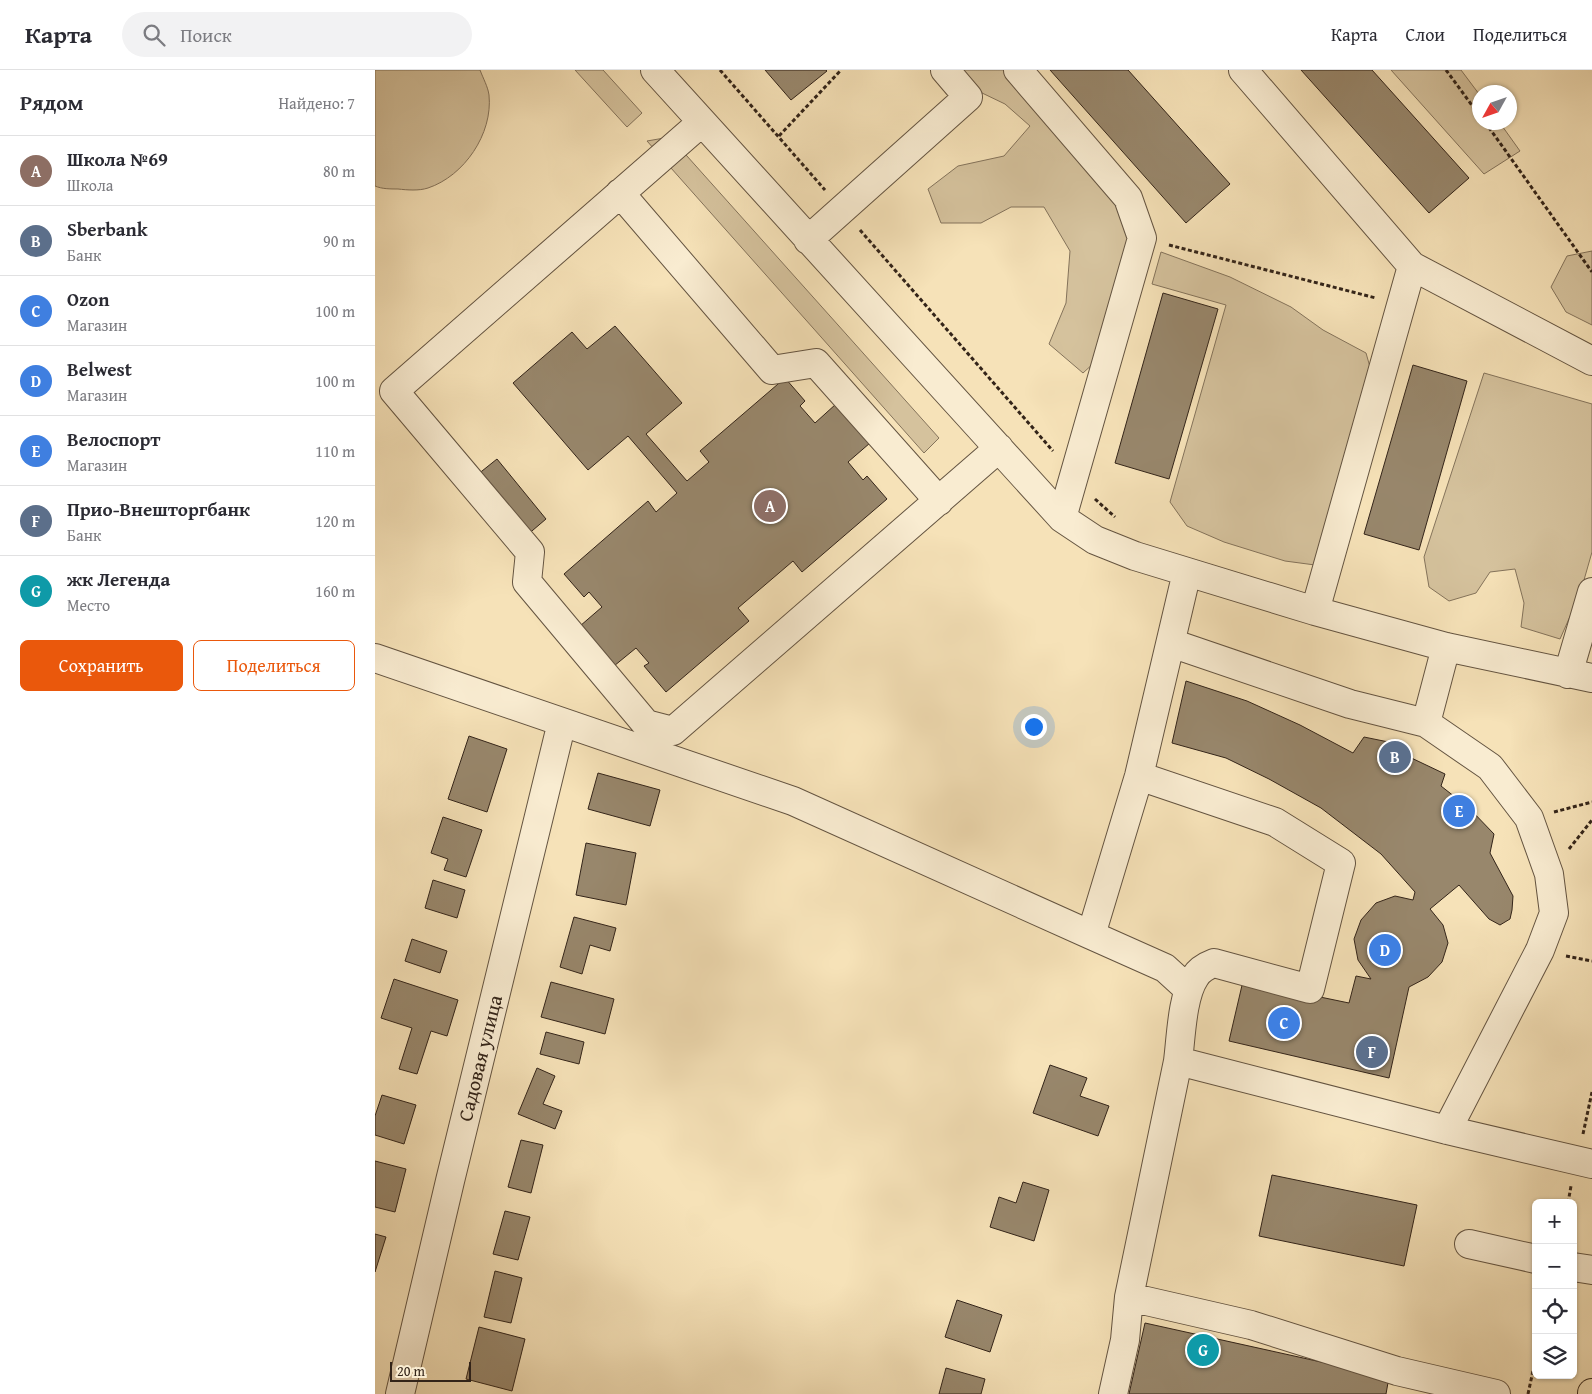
<!DOCTYPE html>
<html lang="ru">
<head>
<meta charset="utf-8">
<style>
	:root { --surface:#fff; --page:#f2f2f3; --text:#2b2b33; --muted:#7c7c81; --line:#e1e1e2; --accent:#ea580c }
	body { margin:0; font-family:"Gentium Book Plus",serif; background:var(--page); color:var(--text) }
	.controls { position:absolute; right:15px; bottom:15px; display:grid; overflow:hidden; border-radius:8px; box-shadow:0 1px 4px #0004 }
	.controls button { width:45px; height:45px; display:grid; place-items:center; padding:0; border:0; border-bottom:1px solid var(--line); background:var(--surface); color:var(--text); font:25px sans-serif }
	.compass { position:absolute; left:1097px; top:15px; width:45px; height:45px; border-radius:50%; background:var(--surface); box-shadow:0 1px 4px #0004; rotate:230deg }
	.scale { position:absolute; left:15px; bottom:12px; width:81px; box-sizing:border-box; padding-left:5px; border:2px solid #332419; border-top:0; font-size:14px; line-height:18px; white-space:nowrap; color:#332419; -webkit-text-stroke:4px #f9ecd1; paint-order:stroke }
	.you { position:absolute; left:658px; top:656px; width:18px; height:18px; margin:-12px; border:4px solid #fff; border-radius:50%; background:#1a73e8; box-shadow:0 0 0 8px #1a73e833 }
	.badge { display:grid; place-items:center; width:32px; height:32px; border-radius:50%; background:var(--accent); color:#fff; font-size:16px; font-weight:700 }
	.pin { position:absolute; translate:-50% -50%; border:2px solid #fff; box-shadow:0 1px 5px #0006 }
	.list { margin:0; padding:0; list-style:none }
	h2 { display:flex; justify-content:space-between; align-items:center; height:65px; margin:0; padding:0 20px; font-size:21px }
	h2 small { font-size:16px; font-weight:400; color:var(--muted) }
	.list li { display:grid; grid-template-columns:32px 1fr auto; gap:15px; align-items:center; box-sizing:border-box; height:70px; padding:0 20px; border-top:1px solid var(--line) }
	.list b { display:block; font-size:19px; white-space:nowrap }
	.list p { margin:0; font-size:16px; white-space:nowrap; color:var(--muted) }
	.list em { font-size:16px; font-style:normal; color:var(--muted) }
	.actions { display:flex; gap:10px; padding:15px 20px }
	.actions a { flex:1; padding:11px 0; border:1px solid var(--accent); border-radius:8px; text-align:center; font-size:18px; color:var(--accent) }
	.actions .main { background:var(--accent); color:#fff }
	.icon { flex:none; width:28px; height:28px; fill:none; stroke:currentColor; stroke-width:2; stroke-linecap:round; stroke-linejoin:round }
	.map { position:relative; flex:none; width:1217px; height:1324px; overflow:hidden }
	header { display:flex; align-items:center; gap:30px; box-sizing:border-box; height:70px; padding:0 25px; background:var(--surface); border-bottom:1px solid var(--line) }
	header strong { font-size:24px }
	nav { display:flex; gap:28px; margin-inline-start:auto; font-size:18px }
	.search { width:350px; height:45px; background:var(--page); display:flex; align-items:center; gap:12px; box-sizing:border-box; padding:0 18px; border-radius:28px; color:var(--muted); font-size:19px }
	main { display:flex }
	aside { flex:1; background:var(--surface) }
	.map>svg:first-child { display:block }
	.green { fill:#d5c29d; stroke:#84735b }
	.building { fill:#98876c; stroke:#332419 }
	.lines { fill:none; stroke-linecap:round; stroke-linejoin:round }
	.minor-casing { stroke:#645441; stroke-width:30 }
	.major-casing { stroke:#332419; stroke-width:30 }
	.path { stroke:#332419; stroke-width:3; stroke-dasharray:4 2.5; stroke-linecap:butt }
	.minor { stroke:#f9ecd1; stroke-width:28 }
	.major { stroke:#f6e2b8; stroke-width:28 }
	.labels { text-anchor:middle; stroke-width:4.5; stroke-linejoin:round; paint-order:stroke }
	.street-label { font-size:20px; fill:#332419; stroke:#f9ecd1 }
</style>
</head>
<body>
<header>
<strong>Карта</strong>
<div class="search"><svg class="icon" aria-label="search" viewBox="0 0 24 24"><circle cx="10" cy="10" r="6"/><path d="M15 15l6 6"/></svg>Поиск</div>
<nav><a>Карта</a><a>Слои</a><a>Поделиться</a></nav>
</header>
<main>
<aside>
<h2>Рядом<small>Найдено: 7</small></h2>
<ul class="list">
<li><span class="badge" style="background:#8d6e63">A</span><div><b>Школа №69</b><p>Школа</p></div><em>80 m</em></li>
<li><span class="badge" style="background:#5c6f8a">B</span><div><b>Sberbank</b><p>Банк</p></div><em>90 m</em></li>
<li><span class="badge" style="background:#3f7fe0">C</span><div><b>Ozon</b><p>Магазин</p></div><em>100 m</em></li>
<li><span class="badge" style="background:#3f7fe0">D</span><div><b>Belwest</b><p>Магазин</p></div><em>100 m</em></li>
<li><span class="badge" style="background:#3f7fe0">E</span><div><b>Велоспорт</b><p>Магазин</p></div><em>110 m</em></li>
<li><span class="badge" style="background:#5c6f8a">F</span><div><b>Прио-Внешторгбанк</b><p>Банк</p></div><em>120 m</em></li>
<li><span class="badge" style="background:#0f9aa8">G</span><div><b>жк Легенда</b><p>Место</p></div><em>160 m</em></li>
</ul>
<div class="actions"><a class="main">Сохранить</a><a>Поделиться</a></div>
</aside>
<div class="map">
<svg width="1217" height="1324" viewBox="0 0 1217 1324">
	<rect width="100%" height="100%" fill="#f6e2b8"/>
	<filter id="stains"><feTurbulence type="fractalNoise" baseFrequency=".004" numOctaves="4"/><feColorMatrix values="0 0 0 0 .2 0 0 0 0 .09 0 0 0 0 .02 0 0 0 .5 -.17"/></filter>
	<radialGradient id="worn" r=".72"><stop offset=".6" stop-color="#630" stop-opacity="0"/><stop offset="1" stop-color="#630" stop-opacity=".3"/></radialGradient>
	<!-- green -->
	<path class="green" d="M0,0H105C108,8 113,17 114,25C118,64 89,106 53,118C44,121 32,120 23,119C15,119 7,119 0,116Z
		M200,0H228L267,43L252,57Z
		M586,0H629L746,135L754,165L720,292L708,303L674,274L691,233L695,181L669,137H636L606,153H566L553,119L583,96L629,86L655,56L630,34L605,22Z
		M1016,0H1086L1104,24V52L1125,53L1145,81L1109,104Z
		M295,67L564,368L549,383L272,71Z
		M1217,181V255L1191,242L1176,217L1192,186Z
		M786,182L855,207L916,237L948,260L991,283L997,304L940,495L910,491L849,472L812,456L795,432L851,235L777,214Z
		M1109,303L1217,334V482L1205,524L1185,569L1146,557L1149,533L1140,499L1115,502L1101,523L1074,531L1054,517L1049,487Z"/>
	<!-- building -->
	<path class="building" d="M390,0H451L452,1L416,30Z
		M675,0H753L855,114L811,153Z
		M926,0H997L1094,108L1054,143Z
		M788,223L843,239L794,409L740,393Z
		M240,256L307,333L271,364L312,411L334,392L325,381L410,308L430,331L425,336L440,353L461,334L495,373L473,392L488,410L492,406L512,429L427,502L418,491L363,538L374,551L291,622L269,596L274,593L261,578L239,596L205,556L227,537L214,522L209,527L189,504L273,431L281,442L302,423L253,366L213,400L138,313L197,262L212,279Z
		M1038,295L1092,311L1044,480L989,464Z
		M122,389L171,449L151,466L102,405Z
		M811,611L872,631L925,655L978,683L989,667L1033,676L1028,684L1070,704L1066,716L1094,738L1119,764L1115,783L1138,826L1137,840L1135,849L1125,855L1114,849L1084,815L1055,839L1068,855L1073,873L1067,892L1053,907L1034,917L1014,1008L854,971L868,911L974,933L981,906L996,909L983,890L979,869L986,850L1001,833L1020,826L1038,830L1040,822L1006,784L946,738L894,709L851,688L797,673Z
		M94,666L132,679L112,742L73,729Z
		M223,703L285,720L275,756L213,739Z
		M68,747L107,760L91,807L69,800L73,789L56,783Z
		M211,773L261,783L251,835L201,825Z
		M58,810L90,820L82,848L50,838Z
		M199,847L241,858L235,881L215,875L207,904L185,897Z
		M37,869L72,881L65,903L30,891Z
		M19,909L83,930L72,966L56,961L42,1004L24,999L37,958L6,948Z
		M176,912L239,929L230,964L166,947Z
		M171,962L209,972L204,994L165,984Z
		M675,995L712,1008L705,1026L734,1036L723,1066L658,1043Z
		M162,998L180,1006L168,1034L187,1041L180,1059L143,1044Z
		M7,1025L41,1035L29,1074L0,1065V1046Z
		M146,1070L168,1075L156,1123L133,1117Z
		M0,1091L31,1099L20,1142L0,1137Z
		M897,1105L1042,1135L1029,1196L884,1166Z
		M648,1112L674,1120L659,1171L615,1157L624,1127L641,1133Z
		M130,1141L155,1147L143,1190L118,1184Z
		M0,1164L11,1167L0,1202Z
		M120,1201L147,1208L136,1253L109,1247Z
		M582,1230L627,1245L615,1282L570,1267Z
		M770,1253L1014,1307L1011,1324H754Z
		M104,1257L150,1269L137,1321L91,1309Z
		M571,1298L610,1309L606,1324H564Z"/>
	<g class="lines">
		<defs>
			<path id="minor" d="M280,0L687,448L720,470L760,486L940,541L1071,577L1217,608
				M643,0L753,128L767,168L687,448
				M868,0L1037,196L1217,291
				M327,52L19,321L155,482L152,512L271,654L298,661L624,378
				M245,123L397,300L441,293L564,431
				M433,170L593,27L570,0
				M812,502L764,706L716,865L790,898L813,919
				M940,541L1037,196
				M796,573L975,634L1051,653L1115,697L1154,748L1174,804L1179,843L1165,880L1072,1060
				M0,588L418,731L716,865
				M1193,604L1217,522
				M1051,653L1071,577
				M764,706L900,752L966,793L935,919L839,893C831,896 824,900 820,907C807,926 806,968 803,991L1072,1060L1217,1094
				M1094,1174L1161,1189
				M1198,1197L1217,1200
				M754,1227L876,1255L1022,1301L1121,1324
				M25,1324L75,1111L187,652
				M738,1324L750,1270L754,1227L803,991"/>
			<path id="major" d="M1217,1324V1323"/>
		</defs>
		<!-- minor casing -->
		<use href="#minor" class="minor-casing"/>
		<!-- major casing -->
		<use href="#major" class="major-casing"/>
		<!-- path -->
		<path class="path" d="M345,0L450,120
			M1071,0L1104,45
			M1110,52L1217,202
			M404,66L466,0
			M485,160L678,381
			M794,175L1001,228
			M720,429L740,447
			M1179,742L1217,732
			M1194,779L1217,750
			M1191,886L1217,891
			M1208,1064L1217,1022
			M1193,1133L1196,1116
			M1153,1324L1161,1287"/>
		<!-- minor -->
		<use href="#minor" class="minor"/>
		<!-- major -->
		<use href="#major" class="major"/>
	</g>
	<g class="labels">
		<!-- street labels -->
		<g class="street-label">
			<text transform="translate(105 988) rotate(-76)" y="7">Садовая улица</text>
		</g>
	</g>
	<rect width="100%" height="100%" filter="url(#stains)"/>
	<rect width="100%" height="100%" fill="url(#worn)"/>
</svg>
<div class="controls">
<button>+</button>
<button>−</button>
<button><svg class="icon" aria-label="locate" viewBox="0 0 24 24"><circle cx="12" cy="12" r="6"/><path d="M12 2v4M12 18v4M2 12h4M18 12h4"/></svg></button>
<button><svg class="icon" aria-label="layers" viewBox="0 0 24 24"><path d="M12 4l9 5-9 5-9-5zM3 14l9 5 9-5"/></svg></button>
</div>
<svg class="compass" viewBox="-18 -18 36 36"><path d="M0-13l5 13h-10z" fill="#e53935"/><path d="M0 13l5-13h-10z" fill="#7c7c81"/></svg>
<div class="scale">20 m</div>
<div class="you"></div>
<div class="pin badge" style="left:395px;top:436px;background:#8d6e63">A</div>
<div class="pin badge" style="left:1020px;top:687px;background:#5c6f8a">B</div>
<div class="pin badge" style="left:909px;top:953px;background:#3f7fe0">C</div>
<div class="pin badge" style="left:1010px;top:880px;background:#3f7fe0">D</div>
<div class="pin badge" style="left:1084px;top:741px;background:#3f7fe0">E</div>
<div class="pin badge" style="left:997px;top:982px;background:#5c6f8a">F</div>
<div class="pin badge" style="left:828px;top:1280px;background:#0f9aa8">G</div>
</div>
</main>
</body>
</html>
